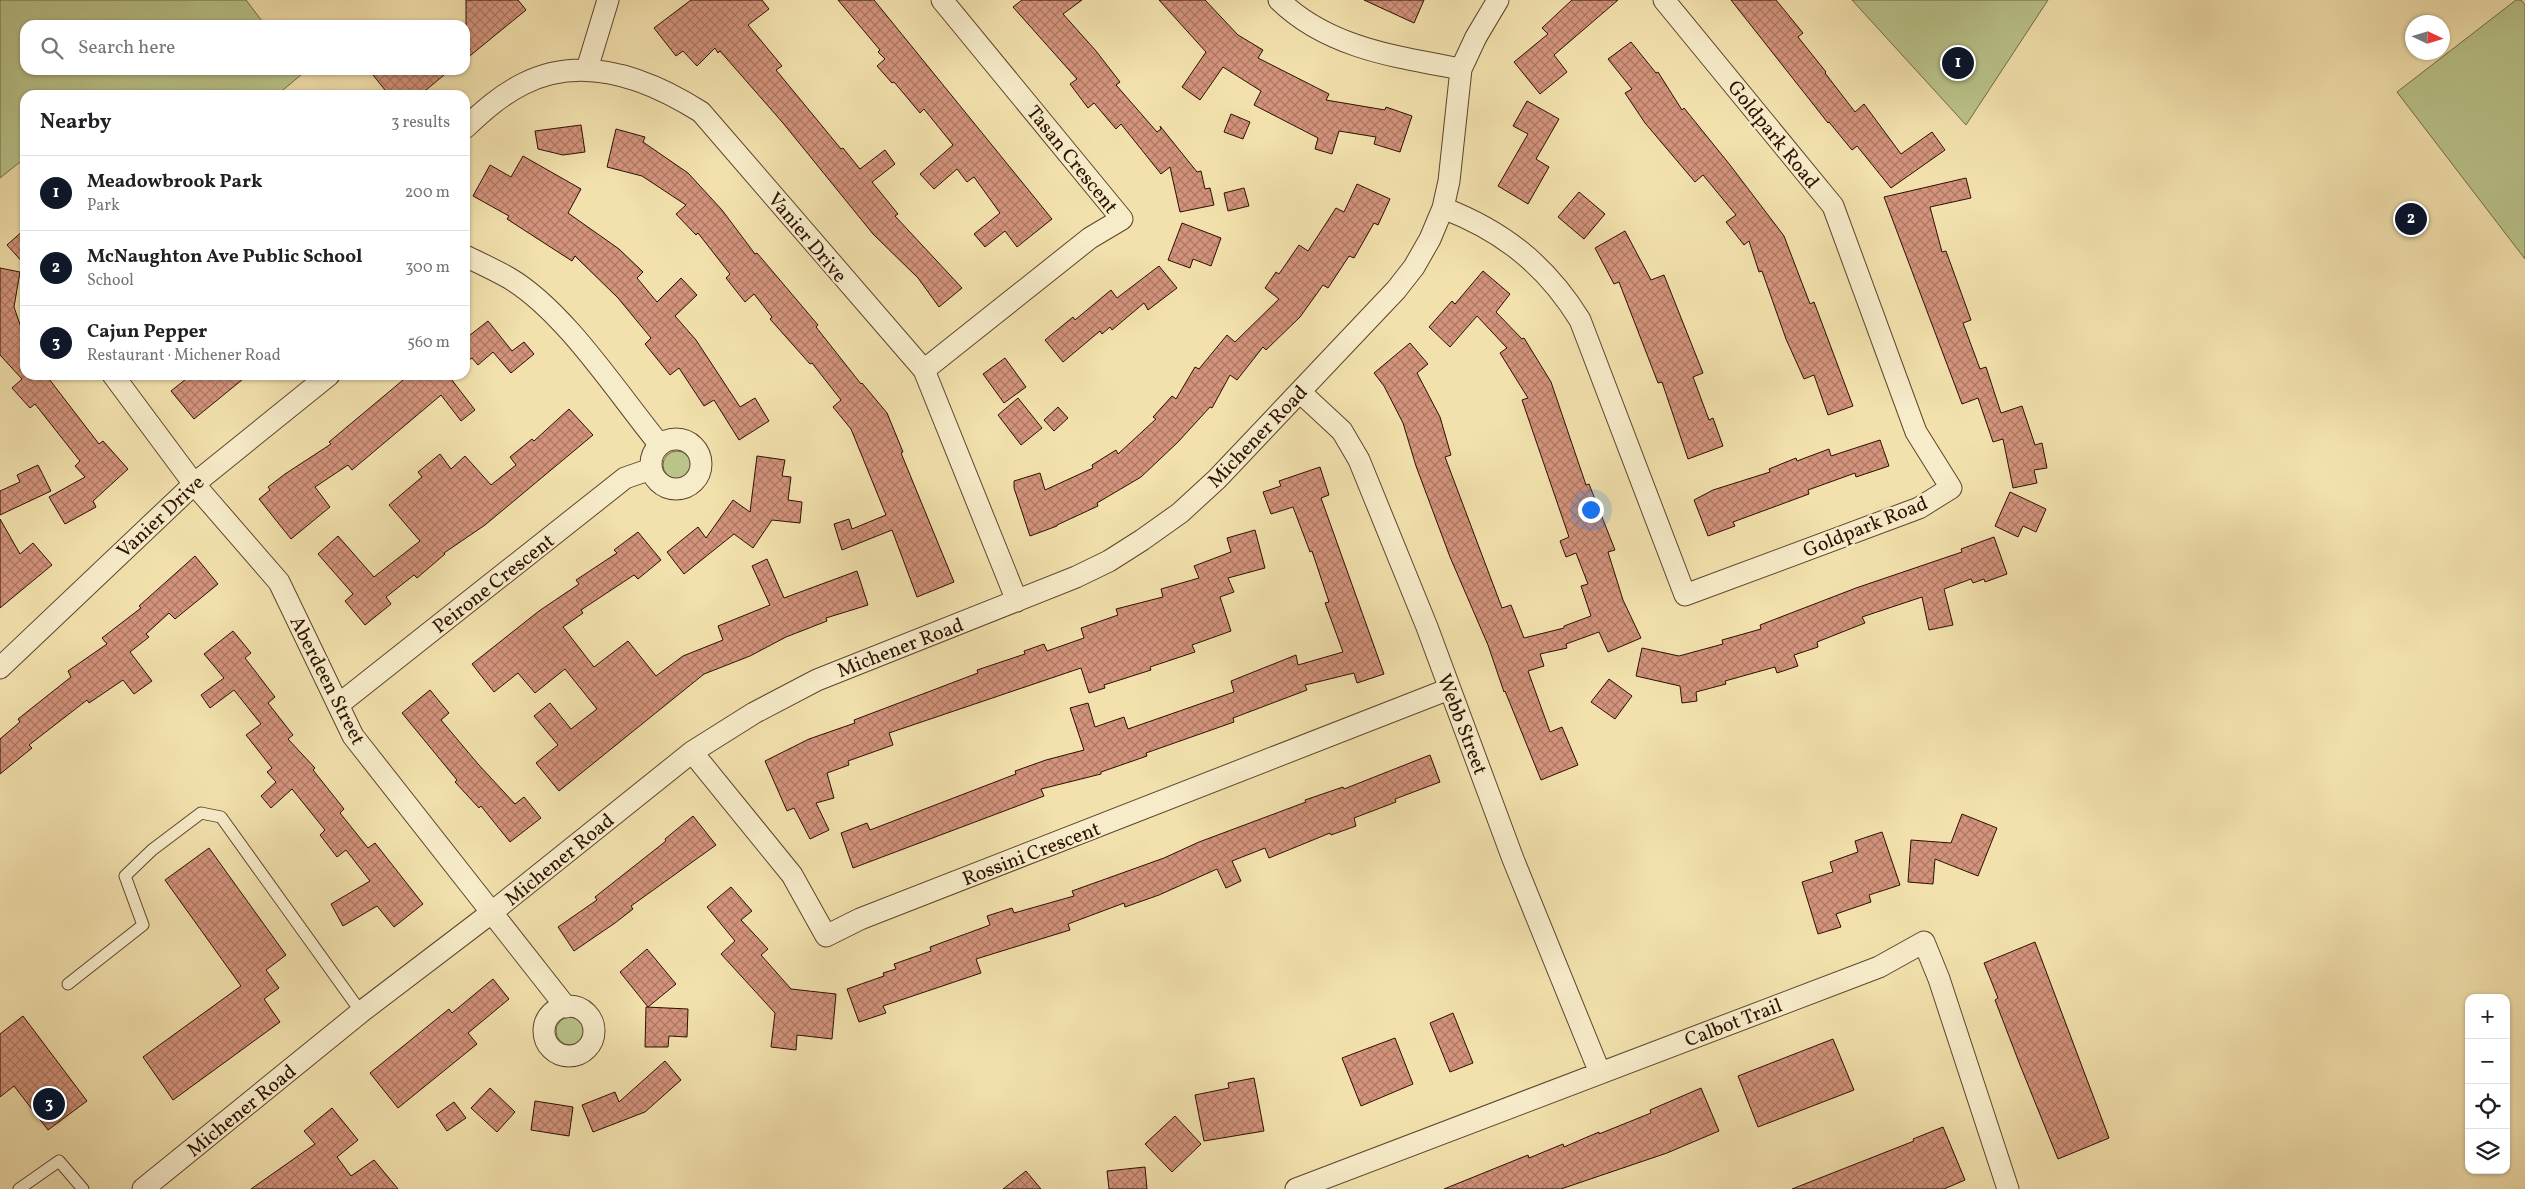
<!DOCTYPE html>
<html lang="en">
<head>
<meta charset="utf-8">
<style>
	:root { --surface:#fff; --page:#f6f6f6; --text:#202124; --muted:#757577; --line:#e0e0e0; --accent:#111827 }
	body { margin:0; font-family:Vollkorn,serif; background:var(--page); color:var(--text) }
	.controls { position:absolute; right:15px; bottom:15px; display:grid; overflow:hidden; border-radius:10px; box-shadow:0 1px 4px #0004 }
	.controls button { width:45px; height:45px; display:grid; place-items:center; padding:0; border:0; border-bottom:1px solid var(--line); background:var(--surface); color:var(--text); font:25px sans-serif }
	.compass { position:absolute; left:2405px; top:15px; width:45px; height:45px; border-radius:50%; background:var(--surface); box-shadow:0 1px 4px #0004; rotate:94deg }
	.you { position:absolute; left:1590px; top:509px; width:18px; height:18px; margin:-12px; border:4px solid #fff; border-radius:50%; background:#1a73e8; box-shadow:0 0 0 8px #1a73e833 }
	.badge { display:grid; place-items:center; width:32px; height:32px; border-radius:50%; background:var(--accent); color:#fff; font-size:16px; font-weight:700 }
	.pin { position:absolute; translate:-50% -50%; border:2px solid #fff; box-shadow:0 1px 5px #0006 }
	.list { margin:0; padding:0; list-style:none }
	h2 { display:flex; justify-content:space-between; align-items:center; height:65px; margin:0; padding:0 20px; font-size:21px }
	h2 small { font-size:16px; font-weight:400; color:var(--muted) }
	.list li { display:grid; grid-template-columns:32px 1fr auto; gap:15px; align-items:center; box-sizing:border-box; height:75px; padding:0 20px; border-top:1px solid var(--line) }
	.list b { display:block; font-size:19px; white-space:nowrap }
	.list p { margin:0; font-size:16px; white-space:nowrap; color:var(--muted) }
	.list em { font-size:16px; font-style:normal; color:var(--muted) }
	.icon { flex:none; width:28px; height:28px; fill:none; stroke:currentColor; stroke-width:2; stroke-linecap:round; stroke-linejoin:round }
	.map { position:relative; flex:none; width:2525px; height:1189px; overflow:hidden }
	.search { position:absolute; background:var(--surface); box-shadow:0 1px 4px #0004; left:20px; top:20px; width:450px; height:55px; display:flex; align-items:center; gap:12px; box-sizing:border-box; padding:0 18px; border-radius:15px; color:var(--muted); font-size:19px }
	.panel { position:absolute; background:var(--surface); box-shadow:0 1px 4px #0004; left:20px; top:90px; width:450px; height:290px; border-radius:15px }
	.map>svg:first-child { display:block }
	.green { fill:#b9c38a; stroke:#736a45 }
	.building { fill:url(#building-cross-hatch); stroke:#2d1000 }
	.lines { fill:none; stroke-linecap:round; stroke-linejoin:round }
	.service-casing { stroke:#5e442b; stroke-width:13 }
	.minor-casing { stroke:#5e442b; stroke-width:23 }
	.service { stroke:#f7ecca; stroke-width:11 }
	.minor { stroke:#f7ecca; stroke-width:21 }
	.labels { text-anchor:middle; stroke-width:4.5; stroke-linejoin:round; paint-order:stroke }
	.street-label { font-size:20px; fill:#2d1000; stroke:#f7ecca }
</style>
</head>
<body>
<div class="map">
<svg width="2525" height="1189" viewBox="0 0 2525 1189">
	<defs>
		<pattern id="building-cross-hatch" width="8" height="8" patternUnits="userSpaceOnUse" patternTransform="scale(1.25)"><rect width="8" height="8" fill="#d3937c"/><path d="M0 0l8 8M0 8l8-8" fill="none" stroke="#ac7763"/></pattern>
	</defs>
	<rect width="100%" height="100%" fill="#f2e1ad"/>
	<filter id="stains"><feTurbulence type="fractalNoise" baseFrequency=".004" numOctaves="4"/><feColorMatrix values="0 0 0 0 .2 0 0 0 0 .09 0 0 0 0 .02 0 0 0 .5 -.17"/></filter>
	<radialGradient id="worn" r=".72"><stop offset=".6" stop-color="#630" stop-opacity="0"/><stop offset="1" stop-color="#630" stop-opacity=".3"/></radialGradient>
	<!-- green -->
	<path class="green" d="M0,0H246L265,25H25V70H299L302,74L277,95H25V158L0,178Z
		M1852,0H2048L1966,125Z
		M2516,0H2521L2525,5V259L2397,92Z
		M663 465a14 14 0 1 1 28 0a14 14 0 1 1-28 0Z
		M556 1031a14 14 0 1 1 28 0a14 14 0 1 1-28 0Z"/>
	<!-- building -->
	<path class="building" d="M466,0H518L526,10L466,59Z
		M691,0H762L769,9L748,25L782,66L776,70L841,149L843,148L860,169L885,150L895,164L872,182L898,214L895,216L962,288L939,307L918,278L873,234L783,123L720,51L718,53L715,48L697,66L683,51L676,56L654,28Z
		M838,0H874L1052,219L1017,247L1005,231L985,247L974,234L1000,213L974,177L967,182L957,169L934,189L920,174L953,145L924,109L920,113L894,82L892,83L877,66L885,59L878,52L880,50Z
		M1022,0H1082L1063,14L1096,51L1120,82L1116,85L1157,132L1161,129L1160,126L1197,172L1201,171L1205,189L1210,188L1214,205L1180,212L1170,167L1161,174L1121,124L1116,129L1094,103L1088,108L1070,84L1077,79L1013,7Z
		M1159,0H1205L1238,35L1263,50L1258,58L1329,94L1326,100L1385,110L1386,107L1412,116L1400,152L1374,144L1376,137L1339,131L1332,154L1315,149L1318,138L1254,105L1261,91L1223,67L1200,100L1182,87L1206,52Z
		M1364,0H1424L1414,23Z
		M1572,0H1618L1554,55L1567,72L1540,94L1514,62L1548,34L1542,28Z
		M1731,0H1776L1803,33L1798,37L1826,72L1825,73L1855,112L1864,104L1901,154L1932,132L1945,150L1891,188L1857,146L1852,150L1829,122L1828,123Z
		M1631,42L1656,73L1658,72L1682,110L1684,108L1730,165L1784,236L1810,304L1814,302L1853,406L1828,415L1814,375L1804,379L1786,339L1762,271L1759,272L1749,241L1744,245L1726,222L1736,215L1703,175L1695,182L1645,123L1625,93L1632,89L1608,59Z
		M369,70H450L420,95H389Z
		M1527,101L1559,119L1536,159L1549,167L1528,204L1498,186L1528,134L1513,126Z
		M1231,114L1250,122L1243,139L1224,132Z
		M581,125L585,152L563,155L538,149L535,131Z
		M616,129L645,137L643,142L688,173L722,210L755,254L757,253L818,325L816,327L861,384L862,383L887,413L903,452L901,453L954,582L917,597L892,530L842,550L834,524L849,519L852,529L886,515L851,429L833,407L841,400L812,363L810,364L770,319L772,317L754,294L745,302L726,278L730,274L698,233L696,235L676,214L686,205L642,176L607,167Z
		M523,156L581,189L568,213L619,249L643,272L637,278L657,302L681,278L697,295L675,316L696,340L740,407L755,398L769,421L739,440L714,400L704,406L679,368L670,375L645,344L651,338L618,298L575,256L572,261L507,219L509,216L473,196L490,165L511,177Z
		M1966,178L1971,198L1930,207L1942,252L1946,251L1971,320L1963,323L1980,369L1986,367L2001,413L2022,406L2035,445L2042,443L2047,468L2034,470L2037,483L2013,488L2003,439L1993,442L1978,398L1962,404L1884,197Z
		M1357,184L1390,199L1378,225L1374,223L1354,258L1349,256L1328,288L1323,285L1300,317L1266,350L1263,347L1237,380L1230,375L1212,408L1210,407L1178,442L1141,477L1097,503L1098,506L1057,525V526L1030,536L1014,488V481L1040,473L1045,490L1093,468L1092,465L1116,450L1118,454L1156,419L1153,417L1172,396L1176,399L1195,367L1199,369L1227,335L1235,342L1279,299L1265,288L1276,272L1279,274L1299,245L1308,251L1336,208L1344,212Z
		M1244,188L1249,206L1228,211L1224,193Z
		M1579,192L1605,214L1584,239L1558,217Z
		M1182,223L1221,238L1211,266L1193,259L1190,268L1168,260Z
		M25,229V265L7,245Z
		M1625,231L1651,280L1664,275L1703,373L1693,377L1709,420L1713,418L1723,446L1688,459L1662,382L1658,383L1619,282L1614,284L1595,248Z
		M1159,266L1177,288L1148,310L1144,303L1112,330L1110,327L1102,334L1100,331L1063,362L1045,340L1073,317L1075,320L1111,290L1117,298Z
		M0,268L20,272L14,307L25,339V376L46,375L99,444L103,441L128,469L93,501L96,507L65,524L49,497L85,477L75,466L80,461L35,404L30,408L12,388L22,379L0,355Z
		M1483,271L1510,294L1496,312L1522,339L1524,338L1551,382L1586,485L1589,484L1615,550L1608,552L1623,600L1641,638L1608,652L1599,632L1566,644L1567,648L1540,654L1544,666L1528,671L1550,732L1562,727L1578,765L1541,780L1505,691L1504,692L1488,645L1450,557L1416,466L1403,423L1384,386L1374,373L1410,343L1428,364L1417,373L1440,417L1451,455L1445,457L1502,608L1511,605L1524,638L1564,628V626L1591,616L1581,586L1588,584L1576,553L1566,557L1560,541L1569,537L1522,400L1528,398L1500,353L1507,348L1477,316L1450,347L1429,327L1452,301L1455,304Z
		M488,321L512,351L524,342L534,354L511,373L493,352L478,365L472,358L465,363V339Z
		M1005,358L1026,387L1004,403L983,374Z
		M191,375H248L194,419L171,391Z
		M409,375H448L475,410L461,421L441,395L352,470L348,465L315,487L330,507L291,539L259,499L270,490L268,487L285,474L331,444L329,442Z
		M1018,398L1042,428L1021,445L998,415Z
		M1058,407L1068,418L1054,431L1044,420Z
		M569,409L593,435L485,525L444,553L445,554L417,578L414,575L386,597L391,604L365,625L345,601L353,594L318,554L338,536L374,577L420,541L389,505L422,477L418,472L440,454L451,469L465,456L491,485L516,465L510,457L532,439L534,441Z
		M1880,440L1889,466L1856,477L1855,473L1808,490L1809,494L1733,522L1735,526L1708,536L1694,500L1713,490L1770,472L1769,469L1796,458L1797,461L1829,449L1831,456Z
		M757,456L785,460L782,476L791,477L788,500L802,502L800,523L772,520L753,548L734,534L684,574L667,552L698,527L706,538L733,500L750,512Z
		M38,465L51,491L0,515V491L20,482L17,475Z
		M1320,467L1329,495L1321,498L1384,674L1357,683L1354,673L1305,685L1307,690L1233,718L1234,722L1146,753L1147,756L1101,772V774L1041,789L1044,796L853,868L841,833L867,823L870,830L1016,774L1015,771L1046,760L1084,750L1070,708L1088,703L1095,727L1124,717L1128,729L1234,692L1231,681L1296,655L1298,665L1343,652L1325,603L1329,602L1312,551L1310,552L1293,507L1271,514L1263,492L1281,486L1279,481Z
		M2010,492L2046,509L2036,532L2023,526L2018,537L1995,526Z
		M0,519L20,554L33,543L52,565L0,608Z
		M1255,530L1265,568L1228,578L1234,592L1220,597L1231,631L1192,645L1195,652L1150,667L1151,670L1104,685L1105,688L1089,693L1081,668L889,733L893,745L848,761L849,765L827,773L834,798L816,803L829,830L810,839L794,808L787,811L765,761L809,739L855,723L854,720L978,673L977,670L1025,654L1024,651L1044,644L1047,651L1084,638L1081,628L1118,615L1116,609L1163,597L1161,589L1199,578L1194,566L1231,552L1227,538Z
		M638,532L661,560L638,579L634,575L581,610L583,613L563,627L594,667L628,641L656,676L683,656L723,640L718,626L770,605L752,566L767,559L784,598L857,571L868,605L826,618L827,621L786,637L750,656L704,674L559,791L536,763L558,745L534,716L550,703L571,729L597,709L565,669L535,693L518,673L494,692L472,664L539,611L579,584L576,580L617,553L614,550Z
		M1994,537L2007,574L1985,582L1984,579L1973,583L1971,579L1944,589L1953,625L1929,630L1922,597L1862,617L1865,623L1817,642L1818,647L1794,655L1798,666L1777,673L1775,667L1725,681L1726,684L1696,692L1697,701L1682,703L1680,686L1636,676L1642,648L1679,656L1723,644L1722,640L1761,629L1760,625L1856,588L1962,552L1961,549Z
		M195,556L218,584L175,619L169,613L146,634L149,637L130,652L152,681L134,694L123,680L89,703L87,700L29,745L32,748L0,774V739L20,722L18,719L71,677L68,671L107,644L102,638L141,608L139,606Z
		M233,631L251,653L245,658L275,697L268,703L293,735L288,739L315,768L313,770L344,809L340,813L368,848L375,843L423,904L394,927L377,906L343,926L331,904L370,881L346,850L337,857L320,835L325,830L292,789L271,808L261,796L276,782L267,772L272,768L246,735L261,724L234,690L210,708L201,695L224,678L204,654Z
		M1609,679L1632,696L1615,719L1591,702Z
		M430,690L449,713L441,720L478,764L515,804L524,797L541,818L510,842L481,806L479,808L455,782L457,780L402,713Z
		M1430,755L1440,782L1395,799L1396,802L1354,818L1356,826L1331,835L1330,833L1269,858L1265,848L1232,861L1241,881L1226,888L1217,869L1159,895L1125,907L1124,903L1068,924L1070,930L976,959L981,973L883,1006L886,1013L859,1022L847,989L884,976L883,973L896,969L894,964L931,951L930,947L990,925L987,916L1012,908L1014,913L1074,896L1072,891L1164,858L1199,842L1306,802L1305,800L1343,787L1344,789Z
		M1962,814L1997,828L1978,876L1935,859L1933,884L1908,882L1911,840L1951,843Z
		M693,816L716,845L631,906L633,909L615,923L574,951L558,927L597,900L595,897L666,841L665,839Z
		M1882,832L1900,885L1869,895L1871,902L1836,914L1841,927L1818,934L1802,882L1833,872L1830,862L1858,852L1855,841Z
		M209,848L286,955L266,970L279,988L264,999L280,1022L173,1100L143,1057L241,986L165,880Z
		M731,887L752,911L741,920L768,949L761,955L791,989L836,994L832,1039L797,1035L796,1050L771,1047L775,1013L721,954L735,941L707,907Z
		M2035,942L2109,1138L2058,1159L2020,1065L1995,1000L1998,998L1984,963Z
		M647,949L676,984L648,1007L620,972Z
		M493,979L509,999L468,1033L477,1044L398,1108L370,1073L449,1009L452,1013Z
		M646,1007L688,1009L687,1037L669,1036L668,1047H645Z
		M1453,1013L1473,1063L1450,1072L1430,1023Z
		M23,1016L87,1101L48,1130L14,1086L0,1097V1034Z
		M1395,1038L1413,1084L1361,1106L1342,1058Z
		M1833,1039L1854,1090L1758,1127L1738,1076Z
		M665,1061L681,1080L645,1112L593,1132L582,1105L615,1092L619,1102Z
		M1254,1078L1264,1131L1204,1141L1195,1095L1229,1088L1228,1083Z
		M490,1088L515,1112L497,1132L471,1108Z
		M1701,1088L1719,1131L1667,1153L1561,1189H1444L1528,1155L1529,1158L1563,1144L1564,1147L1599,1132V1134L1651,1113L1650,1110Z
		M535,1101L573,1107L569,1136L531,1130Z
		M454,1102L466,1118L447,1131L436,1115Z
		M332,1108L358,1140L337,1157L351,1176L374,1160L398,1189H251L315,1144L304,1131Z
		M1175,1116L1201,1144L1172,1172L1145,1144Z
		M1943,1127L1965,1180L1944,1189H1792L1914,1141L1913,1139Z
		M1145,1167L1147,1189H1109L1107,1171Z
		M1026,1171L1041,1189H1003Z"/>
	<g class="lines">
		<defs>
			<path id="service" d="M68,984L143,925L125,876L152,850L201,813L221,817L361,1012
				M19,1189L59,1161L83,1189"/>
			<path id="minor" d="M1279,0C1328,48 1397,57 1461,69
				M587,69L608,0
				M465,128C483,111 501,95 523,84C583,53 649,79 701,112L924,370L1017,601
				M1443,208C1503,231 1546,265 1580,320L1685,595L1919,508L1951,488L1916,432L1833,206L1664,0
				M465,256C480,263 495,270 509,278C565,311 618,394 660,445
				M924,370L1090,238L1122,219L942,0
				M113,375L194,484L279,582L353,736L566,1007
				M1300,392L1342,431L1359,460L1427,627L1513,859L1600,1073
				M651 464a25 25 0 1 1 50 0a25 25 0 1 1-50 0Z
				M0,668L194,484L329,375
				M338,705L625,478L651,469
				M692,752L792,875L826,936L860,919L1449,689
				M544 1031a25 25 0 1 1 50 0a25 25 0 1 1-50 0Z
				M143,1189L361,1012L491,913L692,752L754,713L817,680L1076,577L1109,561L1142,540L1180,513L1217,479L1396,290L1414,267L1430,239L1443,208L1449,181L1461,69L1476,37L1498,0
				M1296,1189L1879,967L1924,942L1939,979L2008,1189"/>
		</defs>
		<!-- service casing -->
		<use href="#service" class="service-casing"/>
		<!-- minor casing -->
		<use href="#minor" class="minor-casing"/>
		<!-- service -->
		<use href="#service" class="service"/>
		<!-- minor -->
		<use href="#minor" class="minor"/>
	</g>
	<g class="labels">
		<!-- street labels -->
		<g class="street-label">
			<text transform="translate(1774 134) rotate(51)" y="7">Goldpark Road</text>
			<text transform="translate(1073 159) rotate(51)" y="7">Tasan Crescent</text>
			<text transform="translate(808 237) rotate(50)" y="7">Vanier Drive</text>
			<text transform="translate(1257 436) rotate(-46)" y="7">Michener Road</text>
			<text transform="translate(160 516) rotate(-43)" y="7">Vanier Drive</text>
			<text transform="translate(1865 526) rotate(-22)" y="7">Goldpark Road</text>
			<text transform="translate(493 583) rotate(-38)" y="7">Peirone Crescent</text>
			<text transform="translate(900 647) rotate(-21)" y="7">Michener Road</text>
			<text transform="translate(328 680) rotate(63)" y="7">Aberdeen Street</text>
			<text transform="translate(1463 724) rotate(69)" y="7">Webb Street</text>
			<text transform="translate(1031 853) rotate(-21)" y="7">Rossini Crescent</text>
			<text transform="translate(559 859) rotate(-39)" y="7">Michener Road</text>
			<text transform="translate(1733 1022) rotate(-21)" y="7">Calbot Trail</text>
			<text transform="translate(241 1110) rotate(-39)" y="7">Michener Road</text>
		</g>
	</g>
	<rect width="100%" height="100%" filter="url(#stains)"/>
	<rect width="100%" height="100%" fill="url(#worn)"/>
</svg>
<div class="controls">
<button>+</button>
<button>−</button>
<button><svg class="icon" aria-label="locate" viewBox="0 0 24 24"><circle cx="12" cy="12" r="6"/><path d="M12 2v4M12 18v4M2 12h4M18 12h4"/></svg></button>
<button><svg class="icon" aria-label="layers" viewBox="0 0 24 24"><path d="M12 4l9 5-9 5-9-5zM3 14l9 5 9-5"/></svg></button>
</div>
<svg class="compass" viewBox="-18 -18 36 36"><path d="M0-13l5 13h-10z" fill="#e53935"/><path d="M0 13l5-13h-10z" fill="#757577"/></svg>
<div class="you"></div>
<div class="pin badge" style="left:1958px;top:63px">1</div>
<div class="pin badge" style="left:2411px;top:219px">2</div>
<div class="pin badge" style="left:49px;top:1104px">3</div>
<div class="search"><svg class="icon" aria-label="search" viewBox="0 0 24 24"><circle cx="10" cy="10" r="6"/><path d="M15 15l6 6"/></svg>Search here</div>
<section class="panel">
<h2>Nearby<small>3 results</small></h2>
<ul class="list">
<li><span class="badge">1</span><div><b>Meadowbrook Park</b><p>Park</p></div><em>200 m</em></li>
<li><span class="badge">2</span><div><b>McNaughton Ave Public School</b><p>School</p></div><em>300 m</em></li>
<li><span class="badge">3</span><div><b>Cajun Pepper</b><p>Restaurant · Michener Road</p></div><em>560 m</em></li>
</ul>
</section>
</div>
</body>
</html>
